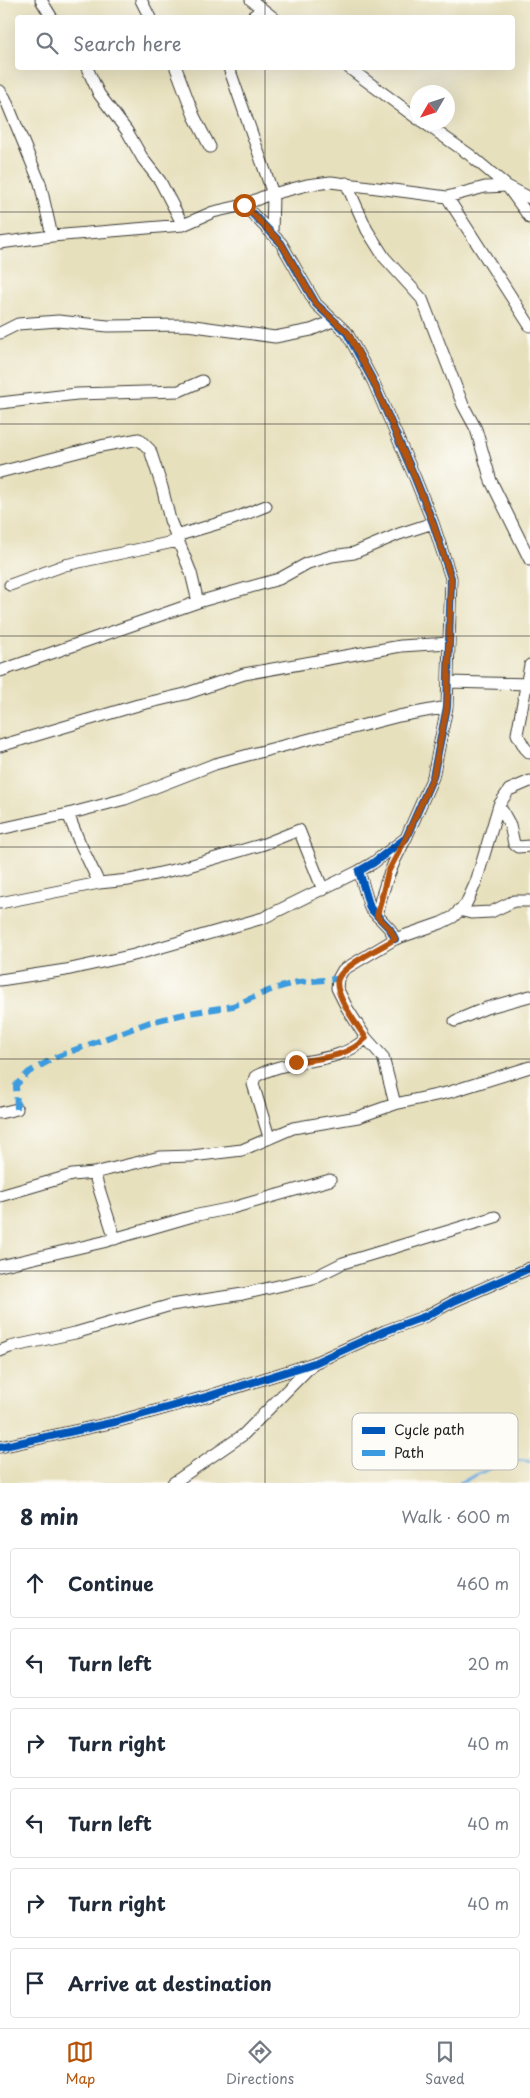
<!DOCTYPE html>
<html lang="en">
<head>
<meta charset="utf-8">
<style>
	:root { --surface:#fff; --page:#f2f2f3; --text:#1f2937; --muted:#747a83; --line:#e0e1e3; --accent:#b45309 }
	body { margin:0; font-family:"Playpen Sans",sans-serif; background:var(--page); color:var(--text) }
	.compass { position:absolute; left:410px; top:85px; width:45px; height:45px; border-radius:50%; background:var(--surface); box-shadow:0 5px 20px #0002; rotate:231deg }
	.stop { position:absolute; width:15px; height:15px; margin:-11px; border:4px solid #b45309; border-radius:50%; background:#fff }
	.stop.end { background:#b45309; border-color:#fff; box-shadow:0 1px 5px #0008 }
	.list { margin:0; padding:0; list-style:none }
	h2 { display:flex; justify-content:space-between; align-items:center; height:65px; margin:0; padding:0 20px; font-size:21px }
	h2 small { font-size:16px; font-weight:400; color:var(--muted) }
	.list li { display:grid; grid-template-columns:32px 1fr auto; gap:15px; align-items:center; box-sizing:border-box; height:70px; margin:0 10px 10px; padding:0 10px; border:1px solid var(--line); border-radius:5px }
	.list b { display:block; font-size:19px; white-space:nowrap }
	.list em { font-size:16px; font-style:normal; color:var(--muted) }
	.icon { flex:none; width:28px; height:28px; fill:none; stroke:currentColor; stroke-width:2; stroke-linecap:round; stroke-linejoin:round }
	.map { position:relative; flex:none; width:530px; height:1483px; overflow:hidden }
	.search { position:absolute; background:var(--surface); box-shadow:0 5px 20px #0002; left:15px; right:15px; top:15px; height:55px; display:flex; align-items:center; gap:12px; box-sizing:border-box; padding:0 18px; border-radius:5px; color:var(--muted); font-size:19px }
	.sheet { height:545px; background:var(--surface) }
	nav { display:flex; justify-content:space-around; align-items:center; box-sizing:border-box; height:70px; border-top:1px solid var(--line); background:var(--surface); font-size:14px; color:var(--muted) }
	nav a { display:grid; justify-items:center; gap:2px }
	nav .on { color:var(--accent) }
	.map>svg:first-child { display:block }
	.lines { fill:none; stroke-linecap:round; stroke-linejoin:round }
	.stream { stroke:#71afe4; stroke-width:3 }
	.minor-casing { stroke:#3a3934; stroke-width:13 }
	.minor { stroke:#fff; stroke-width:11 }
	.quiet { stroke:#3c9bdf; stroke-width:6; stroke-dasharray:12 6; stroke-linecap:butt }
	.cycleway-casing { stroke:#fdfcf7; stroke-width:11 }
	.cycleway { stroke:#0057b8; stroke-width:8 }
	.route { stroke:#b45309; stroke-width:6 }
	.grid { fill:none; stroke:#1c1c1c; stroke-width:1; stroke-opacity:0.55 }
	.key { fill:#fdfcf7; stroke:#bab9b5; stroke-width:1 }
	.key-label { font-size:14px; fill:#1c1c1c }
</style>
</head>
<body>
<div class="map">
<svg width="530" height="1483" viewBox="0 0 530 1483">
	<rect width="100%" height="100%" fill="#fdfcf7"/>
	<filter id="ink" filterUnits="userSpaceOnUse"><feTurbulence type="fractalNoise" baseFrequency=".02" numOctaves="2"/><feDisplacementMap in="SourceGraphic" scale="10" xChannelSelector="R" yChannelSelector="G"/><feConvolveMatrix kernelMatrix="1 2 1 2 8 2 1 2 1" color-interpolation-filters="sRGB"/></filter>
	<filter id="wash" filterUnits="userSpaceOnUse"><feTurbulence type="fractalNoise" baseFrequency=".0096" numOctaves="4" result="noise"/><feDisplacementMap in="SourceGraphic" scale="20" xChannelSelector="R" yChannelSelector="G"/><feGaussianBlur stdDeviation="1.12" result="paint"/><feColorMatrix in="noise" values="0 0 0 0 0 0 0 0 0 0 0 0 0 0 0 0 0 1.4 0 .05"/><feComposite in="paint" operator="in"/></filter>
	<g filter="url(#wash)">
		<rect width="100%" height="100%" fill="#e7e0bd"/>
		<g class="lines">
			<!-- stream -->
			<path class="stream" d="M460,1483C477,1475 511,1455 530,1462"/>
		</g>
	</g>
	<g filter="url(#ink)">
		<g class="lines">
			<defs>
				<path id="minor" d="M41,0L52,18
					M141,0L150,18
					M251,0L274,18
					M251,18L262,9
					M87,68L99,94L127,131L143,159L160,181L183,225
					M176,68L194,116L210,147
					M229,68L273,194L272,234
					M349,68L418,119
					M0,91L5,98L40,183L52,236
					M423,122L470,155L507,186L530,198
					M346,183L367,230L384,257L422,299L463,405L476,429L491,481L530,560
					M447,197L530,326
					M244,205L281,243L316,304L347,333L373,381L415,478L433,523L451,578L447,707L433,777L406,838L373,863L359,871L370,908L390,929L395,939
					M0,243L52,236L183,225L213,212L244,205L265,196L307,185L331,182L447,197L485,187L507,186L530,218
					M0,333L18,324L58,321L108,326L187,325L275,337L311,330L333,321
					M0,403L77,394L179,391L202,381
					M0,472L101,446L139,439L150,450L162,487L170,520L191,573L198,602
					M176,536L233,519L266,506
					M10,585L65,565L178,541
					M530,665L517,734L525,748L530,753
					M0,671L198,602L279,579L308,563L332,556L354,553L399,534L433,523
					M448,682L530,684
					M0,746L138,705L185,694L244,674L401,646L449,643
					M499,805L510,825L514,844L518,847L530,846
					M68,814L79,841L99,883
					M0,829L68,814L125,799L215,764L252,754L399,716L447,707
					M0,903L99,883L129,880L182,868L264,844L299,830L323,890
					M459,910L471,913L491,912L514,901H530
					M377,916C382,888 391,866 404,842
					M0,980L66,970L134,955L263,918L359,871
					M455,1021L486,1008L530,996
					M395,1104L383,1057L366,1038L347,1008L337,988L338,979L343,970L395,939L441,923L453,917L466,904L476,882L499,805L509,790L530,781
					M0,1113L17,1109
					M269,1137L253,1084L255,1077C289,1056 337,1067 366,1038
					M94,1173L115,1239
					M0,1196L72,1175L94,1173L160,1157L192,1156L242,1150L293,1128L358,1117L395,1104L450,1092L530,1067
					M0,1266L103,1242L193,1216L232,1208L330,1180
					M0,1351L10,1347L75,1333L171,1305L243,1294L313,1278L343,1263L495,1217
					M0,1447L115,1422L209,1396L314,1363L385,1331L426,1316L454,1301L530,1268
					M173,1483L243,1435L312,1365"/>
			</defs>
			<!-- minor casing -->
			<use href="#minor" class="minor-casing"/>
			<!-- minor -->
			<use href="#minor" class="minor"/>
			<!-- quiet -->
			<path class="quiet" d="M17,1109L16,1085L29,1072L56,1057L150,1022L189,1013L233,1006L273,989L298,982L338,979"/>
			<defs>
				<path id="cycleway" d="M244,205L281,243L316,304L347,333L373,381L415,478L433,523L451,578L447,707L433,777L406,838L373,863L359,871L370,908L390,929L395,939
					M0,1447L115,1422L209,1396L314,1363L385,1331L426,1316L454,1301L530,1268"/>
			</defs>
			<!-- cycleway casing -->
			<use href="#cycleway" class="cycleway-casing"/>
			<!-- cycleway -->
			<use href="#cycleway" class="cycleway"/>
		</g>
	</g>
	<g class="lines" filter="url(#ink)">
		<!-- route -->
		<path class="route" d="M244,205L281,243L316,304L348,333L373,381L415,478L433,523L451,578L447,707L433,777L406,838L388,872L377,916L390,929L395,939C382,947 342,966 338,979C333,992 358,1027 366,1038C347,1057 322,1058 296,1062"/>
	</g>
	<!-- grid -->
	<path class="grid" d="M265,0V18M265,68V1483M0,212H530M0,424H530M0,636H530M0,847H530M0,1059H530M0,1271H530"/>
	<!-- legend -->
	<rect x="352" y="1413" width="166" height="57" rx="8" class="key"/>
	<rect x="362" y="1427" width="23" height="7" fill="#0057b8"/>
	<rect x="362" y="1450" width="23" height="6" fill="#3c9bdf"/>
	<g class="key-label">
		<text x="394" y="1435">Cycle path</text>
		<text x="394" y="1458">Path</text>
	</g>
</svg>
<svg class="compass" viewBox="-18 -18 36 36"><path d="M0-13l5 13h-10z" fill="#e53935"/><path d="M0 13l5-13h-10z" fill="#747a83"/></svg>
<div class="stop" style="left:244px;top:205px"></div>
<div class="stop end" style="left:296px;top:1062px"></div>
<div class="search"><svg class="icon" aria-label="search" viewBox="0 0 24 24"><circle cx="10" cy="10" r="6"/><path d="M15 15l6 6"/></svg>Search here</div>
</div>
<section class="sheet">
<h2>8 min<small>Walk · 600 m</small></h2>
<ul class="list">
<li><svg class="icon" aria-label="ahead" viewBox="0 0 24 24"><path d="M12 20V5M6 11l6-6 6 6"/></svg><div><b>Continue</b></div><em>460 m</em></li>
<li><svg class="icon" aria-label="left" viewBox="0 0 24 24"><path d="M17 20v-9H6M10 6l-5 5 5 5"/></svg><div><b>Turn left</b></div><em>20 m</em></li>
<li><svg class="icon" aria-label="right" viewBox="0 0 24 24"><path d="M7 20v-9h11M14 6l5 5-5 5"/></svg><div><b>Turn right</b></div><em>40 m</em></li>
<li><svg class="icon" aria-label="left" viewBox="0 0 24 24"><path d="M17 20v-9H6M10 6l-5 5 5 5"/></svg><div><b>Turn left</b></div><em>40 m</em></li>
<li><svg class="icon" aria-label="right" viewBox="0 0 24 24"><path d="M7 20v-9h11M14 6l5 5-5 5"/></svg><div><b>Turn right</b></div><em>40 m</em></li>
<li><svg class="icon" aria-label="arrive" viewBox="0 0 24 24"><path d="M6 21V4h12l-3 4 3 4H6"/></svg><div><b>Arrive at destination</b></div></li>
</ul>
</section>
<nav>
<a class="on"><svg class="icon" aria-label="map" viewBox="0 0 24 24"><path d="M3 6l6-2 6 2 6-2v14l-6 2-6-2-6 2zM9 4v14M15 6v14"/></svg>Map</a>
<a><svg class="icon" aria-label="directions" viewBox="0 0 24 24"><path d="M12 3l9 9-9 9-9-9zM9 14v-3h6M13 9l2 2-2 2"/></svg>Directions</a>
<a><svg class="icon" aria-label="saved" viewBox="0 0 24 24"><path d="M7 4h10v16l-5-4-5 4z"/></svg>Saved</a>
</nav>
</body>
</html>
